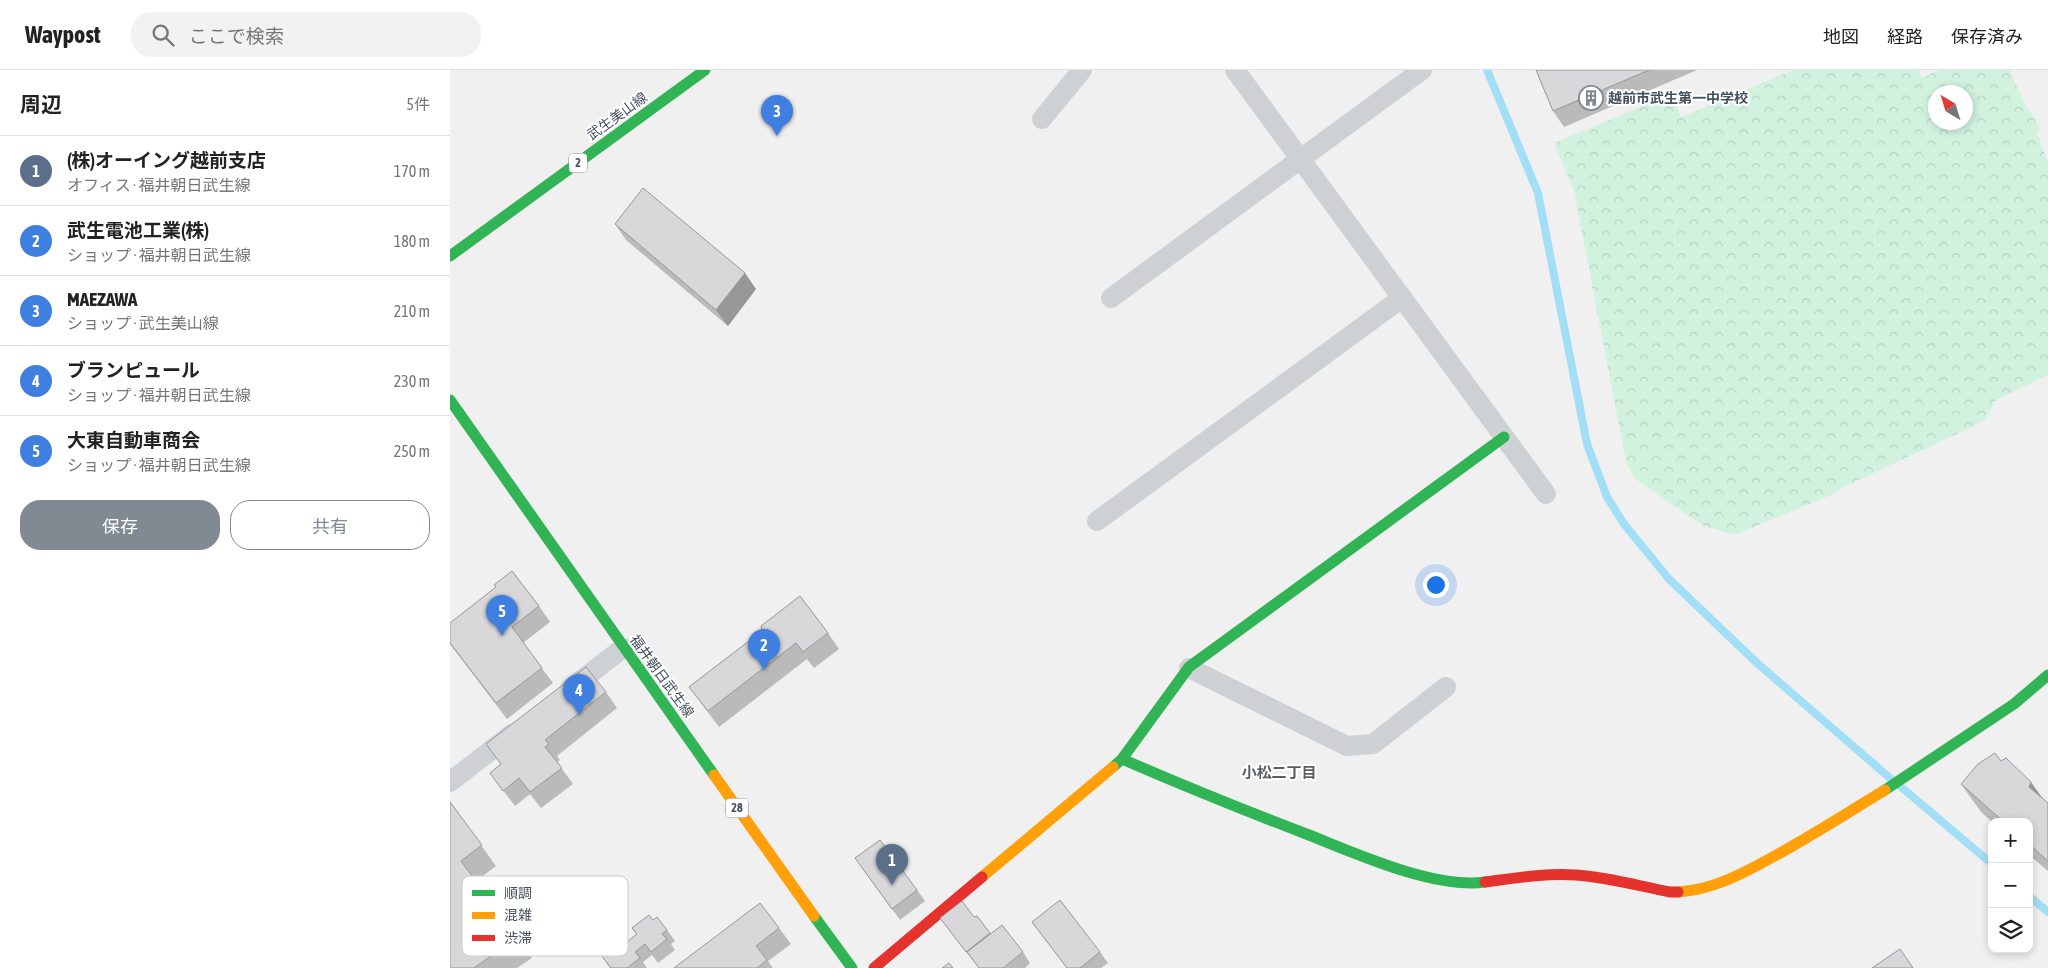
<!DOCTYPE html>
<html lang="ja">
<head>
<meta charset="utf-8">
<style>
	:root { --surface:#fff; --page:#f2f2f2; --text:#222; --muted:#767676; --line:#e0e0e0; --accent:#818992 }
	body { margin:0; font-family:"Asap Condensed","Noto Sans JP",sans-serif; background:var(--page); color:var(--text) }
	.controls { position:absolute; right:15px; bottom:15px; display:grid; overflow:hidden; border-radius:10px; box-shadow:0 2px 8px #0003 }
	.controls button { width:45px; height:45px; display:grid; place-items:center; padding:0; border:0; border-bottom:1px solid var(--line); background:var(--surface); color:var(--text); font:25px sans-serif }
	.compass { position:absolute; left:1478px; top:15px; width:45px; height:45px; border-radius:50%; background:var(--surface); box-shadow:0 2px 8px #0003; rotate:322deg }
	.you { position:absolute; left:985px; top:514px; width:18px; height:18px; margin:-12px; border:4px solid #fff; border-radius:50%; background:#1a73e8; box-shadow:0 0 0 8px #1a73e833 }
	.badge { display:grid; place-items:center; width:32px; height:32px; border-radius:50%; background:var(--accent); color:#fff; font-size:16px; font-weight:700 }
	.pin { position:absolute; translate:-50% -41px; filter:drop-shadow(0 1px 2px #0008) }
	.pin::after { content:''; position:absolute; top:26px; width:18px; height:15px; background:inherit; clip-path:polygon(0 0,100% 0,50% 100%) }
	.list { margin:0; padding:0; list-style:none }
	h2 { display:flex; justify-content:space-between; align-items:center; height:65px; margin:0; padding:0 20px; font-size:21px }
	h2 small { font-size:16px; font-weight:400; color:var(--muted) }
	.list li { display:grid; grid-template-columns:32px 1fr auto; gap:15px; align-items:center; box-sizing:border-box; height:70px; padding:0 20px; border-top:1px solid var(--line) }
	.list b { display:block; font-size:19px; white-space:nowrap }
	.list p { margin:0; font-size:16px; white-space:nowrap; color:var(--muted) }
	.list em { font-size:16px; font-style:normal; color:var(--muted) }
	.actions { display:flex; gap:10px; padding:15px 20px }
	.actions a { flex:1; padding:11px 0; border:1px solid var(--accent); border-radius:20px; text-align:center; font-size:18px; color:var(--accent) }
	.actions .main { background:var(--accent); color:#fff }
	.icon { flex:none; width:28px; height:28px; fill:none; stroke:currentColor; stroke-width:2; stroke-linecap:round; stroke-linejoin:round }
	.map { position:relative; flex:none; width:1598px; height:898px; overflow:hidden }
	header { display:flex; align-items:center; gap:30px; box-sizing:border-box; height:70px; padding:0 25px; background:var(--surface); border-bottom:1px solid var(--line) }
	header strong { font-size:24px }
	nav { display:flex; gap:28px; margin-inline-start:auto; font-size:18px }
	.search { width:350px; height:45px; background:var(--page); display:flex; align-items:center; gap:12px; box-sizing:border-box; padding:0 18px; border-radius:20px; color:var(--muted); font-size:19px }
	main { display:flex }
	aside { flex:1; background:var(--surface) }
	.map>svg:first-child { display:block }
	.park { fill:url(#park-crowns); fill-rule:evenodd }
	.lines { fill:none; stroke-linecap:round; stroke-linejoin:round }
	.stream { stroke:#a2def5; stroke-width:8 }
	.street { stroke:#ced1d4; stroke-width:20 }
	.fast { stroke:#30b455; stroke-width:11 }
	.slow { stroke:#ff9f0a; stroke-width:11 }
	.jam { stroke:#e5322d; stroke-width:11 }
	.wall { fill:#bababb }
	.shaded-wall { fill:#979799 }
	.building { fill:#d8d8da; stroke:#979799 }
	.labels { text-anchor:middle; stroke-width:4; stroke-linejoin:round; paint-order:stroke }
	.shield { fill:#fff; stroke:#7d858f; stroke-width:1 }
	.shield-label { font-size:12px; font-weight:bold; fill:#45515f }
	.poi-label { font-size:14px; font-weight:bold; fill:#45515f; stroke:#fff; text-anchor:start }
	.street-label { font-size:14px; fill:#45515f; stroke:#fff }
	.neighbourhood-label { font-size:15px; font-weight:bold; fill:#5a5e65; stroke:#fff }
	.key { fill:#fff; stroke:#c7cbcf; stroke-width:1 }
	.key-label { font-size:14px; fill:#45515f }
</style>
</head>
<body>
<header>
<strong>Waypost</strong>
<div class="search"><svg class="icon" aria-label="search" viewBox="0 0 24 24"><circle cx="10" cy="10" r="6"/><path d="M15 15l6 6"/></svg>ここで検索</div>
<nav><a>地図</a><a>経路</a><a>保存済み</a></nav>
</header>
<main>
<aside>
<h2>周辺<small>5件</small></h2>
<ul class="list">
<li><span class="badge" style="background:#5c6f8a">1</span><div><b>(株)オーイング越前支店</b><p>オフィス · 福井朝日武生線</p></div><em>170 m</em></li>
<li><span class="badge" style="background:#3f7fe0">2</span><div><b>武生電池工業(株)</b><p>ショップ · 福井朝日武生線</p></div><em>180 m</em></li>
<li><span class="badge" style="background:#3f7fe0">3</span><div><b>MAEZAWA</b><p>ショップ · 武生美山線</p></div><em>210 m</em></li>
<li><span class="badge" style="background:#3f7fe0">4</span><div><b>ブランピュール</b><p>ショップ · 福井朝日武生線</p></div><em>230 m</em></li>
<li><span class="badge" style="background:#3f7fe0">5</span><div><b>大東自動車商会</b><p>ショップ · 福井朝日武生線</p></div><em>250 m</em></li>
</ul>
<div class="actions"><a class="main">保存</a><a>共有</a></div>
</aside>
<div class="map">
<svg width="1598" height="898" viewBox="0 0 1598 898">
	<defs>
		<pattern id="park-crowns" width="20" height="18" patternUnits="userSpaceOnUse" patternTransform="scale(1.25)"><rect width="20" height="18" fill="#d2f2e0"/><path d="M2 6a3 3 0 1 1 6 0M12 15a3 3 0 1 1 6 0" fill="none" stroke="#b6d1c3"/></pattern>
	</defs>
	<rect width="100%" height="100%" fill="#f1f0f0"/>
	<!-- park -->
	<path class="park" d="M1343,0H1468L1471,8L1490,0H1559L1576,36L1591,59L1587,62L1598,93V305L1546,330L1534,351L1390,419L1388,422L1285,465L1254,456L1221,434L1184,408L1176,392L1124,121L1104,73L1221,24L1231,47ZM1486,22H1516V52H1486Z"/>
	<g class="lines">
		<!-- stream -->
		<path class="stream" d="M1037,0L1088,123L1137,374L1157,427L1174,454L1219,509L1307,593L1441,709
			M1450,716L1542,794
			M1579,826L1598,842"/>
		<!-- street -->
		<path class="street" d="M785,0L1096,424
			M592,49L632,0
			M661,228L972,0
			M647,451L952,228
			M739,598L897,676L923,674L996,617
			M120,619L173,578
			M0,712L62,664"/>
		<!-- fast -->
		<path class="fast" d="M0,186L255,0
			M0,330L264,705
			M672,689C734,716 796,741 859,765C907,784 984,819 1035,812
			M663,697L672,689L739,597L1054,367
			M1435,720L1564,634L1598,605
			M364,846L402,898"/>
		<!-- slow -->
		<path class="slow" d="M264,705L364,846
			M532,807L663,697
			M1228,822C1262,820 1292,804 1321,788C1360,767 1397,743 1435,720"/>
		<!-- jam -->
		<path class="jam" d="M1035,812C1065,808 1095,803 1126,805C1157,807 1189,816 1220,822H1228
			M424,898L532,807"/>
	</g>
	<!-- wall -->
	<path class="wall" d="M1086,0H1247L1114,57L1103,41Z
		M165,154L306,219L278,256L176,170Z
		M89,536L100,552L73,573L103,613L57,649L0,574V553Z
		M312,561L378,563L389,579L364,598L357,589L269,657L239,617Z
		M156,622L167,638L107,686L110,690L107,692L123,714L91,738L80,724L65,736L40,703L51,694L36,674Z
		M1551,691L1598,733V801L1579,785V752H1542L1531,742L1511,714Z
		M0,732L46,796L26,811L82,888L67,898H0Z
		M413,799L467,820L475,831L450,850Z
		M524,847L541,864L573,882L580,893L575,898H529L494,853Z
		M203,850L217,860L225,871L221,874L225,880L208,893L202,885L193,892L197,898H160L151,885L177,872L187,865L182,858Z
		M582,852L650,882L658,893L651,898H617Z
		M329,858L341,874L318,891L323,898H224Z"/>
	<!-- shaded-wall -->
	<path class="shaded-wall" d="M295,203L306,219L278,256L266,240Z
		M1581,712L1598,736L1579,717Z"/>
	<!-- building -->
	<path class="building" d="M1086,0H1199L1103,41Z
		M193,118L295,203L266,240L165,154Z
		M62,501L89,536L62,557L92,598L46,633L0,573V553L46,517L44,515Z
		M350,526L378,563L353,582L346,573L258,641L239,617L312,561L311,556Z
		M136,597L156,622L95,670L99,674L95,677L112,698L80,722L69,708L53,721L40,703L51,694L36,674Z
		M1545,683L1551,691L1556,688L1581,712L1579,717L1598,733V791L1579,774V752H1554L1511,714L1528,694Z
		M0,732L32,775L11,791L67,867L24,898H0Z
		M430,770L467,820L442,839L405,788Z
		M610,830L650,882L630,898H617L582,852Z
		M512,831L524,847L527,846L540,863L516,882L490,848Z
		M310,833L329,858L306,876L317,890L307,898H224Z
		M199,845L203,850L207,847L217,860L212,864L217,869L201,882L195,874L185,882L190,888L177,898H161L151,885L174,867L177,872L187,864L182,858Z
		M552,855L573,882L553,898H529L517,882Z
		M1450,879L1463,898H1422Z
		M499,893L503,898H492Z"/>
	<!-- icons -->
	<defs>
		<symbol id="building-ring" viewBox="-11 -11 22 22"><circle r="9.5" fill="#fff" stroke="#818992" stroke-width="1.5"/><path d="M-4-6H4V6H1V3H-1V6H-4ZM-2.5-4.3h1.7v1.8h-1.7ZM.8-4.3h1.7v1.8H.8ZM-2.5-1h1.7V.8h-1.7ZM.8-1h1.7V.8H.8Z" fill="#818992"/></symbol>
	</defs>
	<g fill-rule="evenodd">
		<use href="#building-ring" x="1127" y="14" width="28" height="28"/>
	</g>
	<g class="labels">
		<!-- shield labels -->
		<g class="shield">
			<rect x="119" y="83.5" width="18" height="19" rx="4"/>
			<rect x="276" y="728.5" width="22" height="19" rx="4"/>
		</g>
		<g class="shield-label">
			<text x="128" y="97">2</text>
			<text x="287" y="742">28</text>
		</g>
		<!-- poi labels -->
		<g class="poi-label">
			<text x="1158" y="33">越前市武生第一中学校</text>
		</g>
		<!-- street labels -->
		<g class="street-label">
			<text transform="translate(167 46) rotate(-36)" y="5">武生美山線</text>
			<text transform="translate(212 606) rotate(54)" y="5">福井朝日武生線</text>
		</g>
		<!-- neighbourhood labels -->
		<g class="neighbourhood-label">
			<text x="829" y="708">小松二丁目</text>
		</g>
	</g>
	<!-- legend -->
	<rect x="12" y="806" width="166" height="80" rx="8" class="key"/>
	<rect x="22" y="820" width="23" height="6" fill="#30b455"/>
	<rect x="22" y="842" width="23" height="7" fill="#ff9f0a"/>
	<rect x="22" y="865" width="23" height="6" fill="#e5322d"/>
	<g class="key-label">
		<text x="54" y="828">順調</text>
		<text x="54" y="850">混雑</text>
		<text x="54" y="873">渋滞</text>
	</g>
</svg>
<div class="controls">
<button>+</button>
<button>−</button>
<button><svg class="icon" aria-label="layers" viewBox="0 0 24 24"><path d="M12 4l9 5-9 5-9-5zM3 14l9 5 9-5"/></svg></button>
</div>
<svg class="compass" viewBox="-18 -18 36 36"><path d="M0-13l5 13h-10z" fill="#e53935"/><path d="M0 13l5-13h-10z" fill="#767676"/></svg>
<div class="you"></div>
<div class="pin badge" style="left:442px;top:815px;background:#5c6f8a">1</div>
<div class="pin badge" style="left:314px;top:600px;background:#3f7fe0">2</div>
<div class="pin badge" style="left:327px;top:66px;background:#3f7fe0">3</div>
<div class="pin badge" style="left:129px;top:645px;background:#3f7fe0">4</div>
<div class="pin badge" style="left:52px;top:566px;background:#3f7fe0">5</div>
</div>
</main>
</body>
</html>
